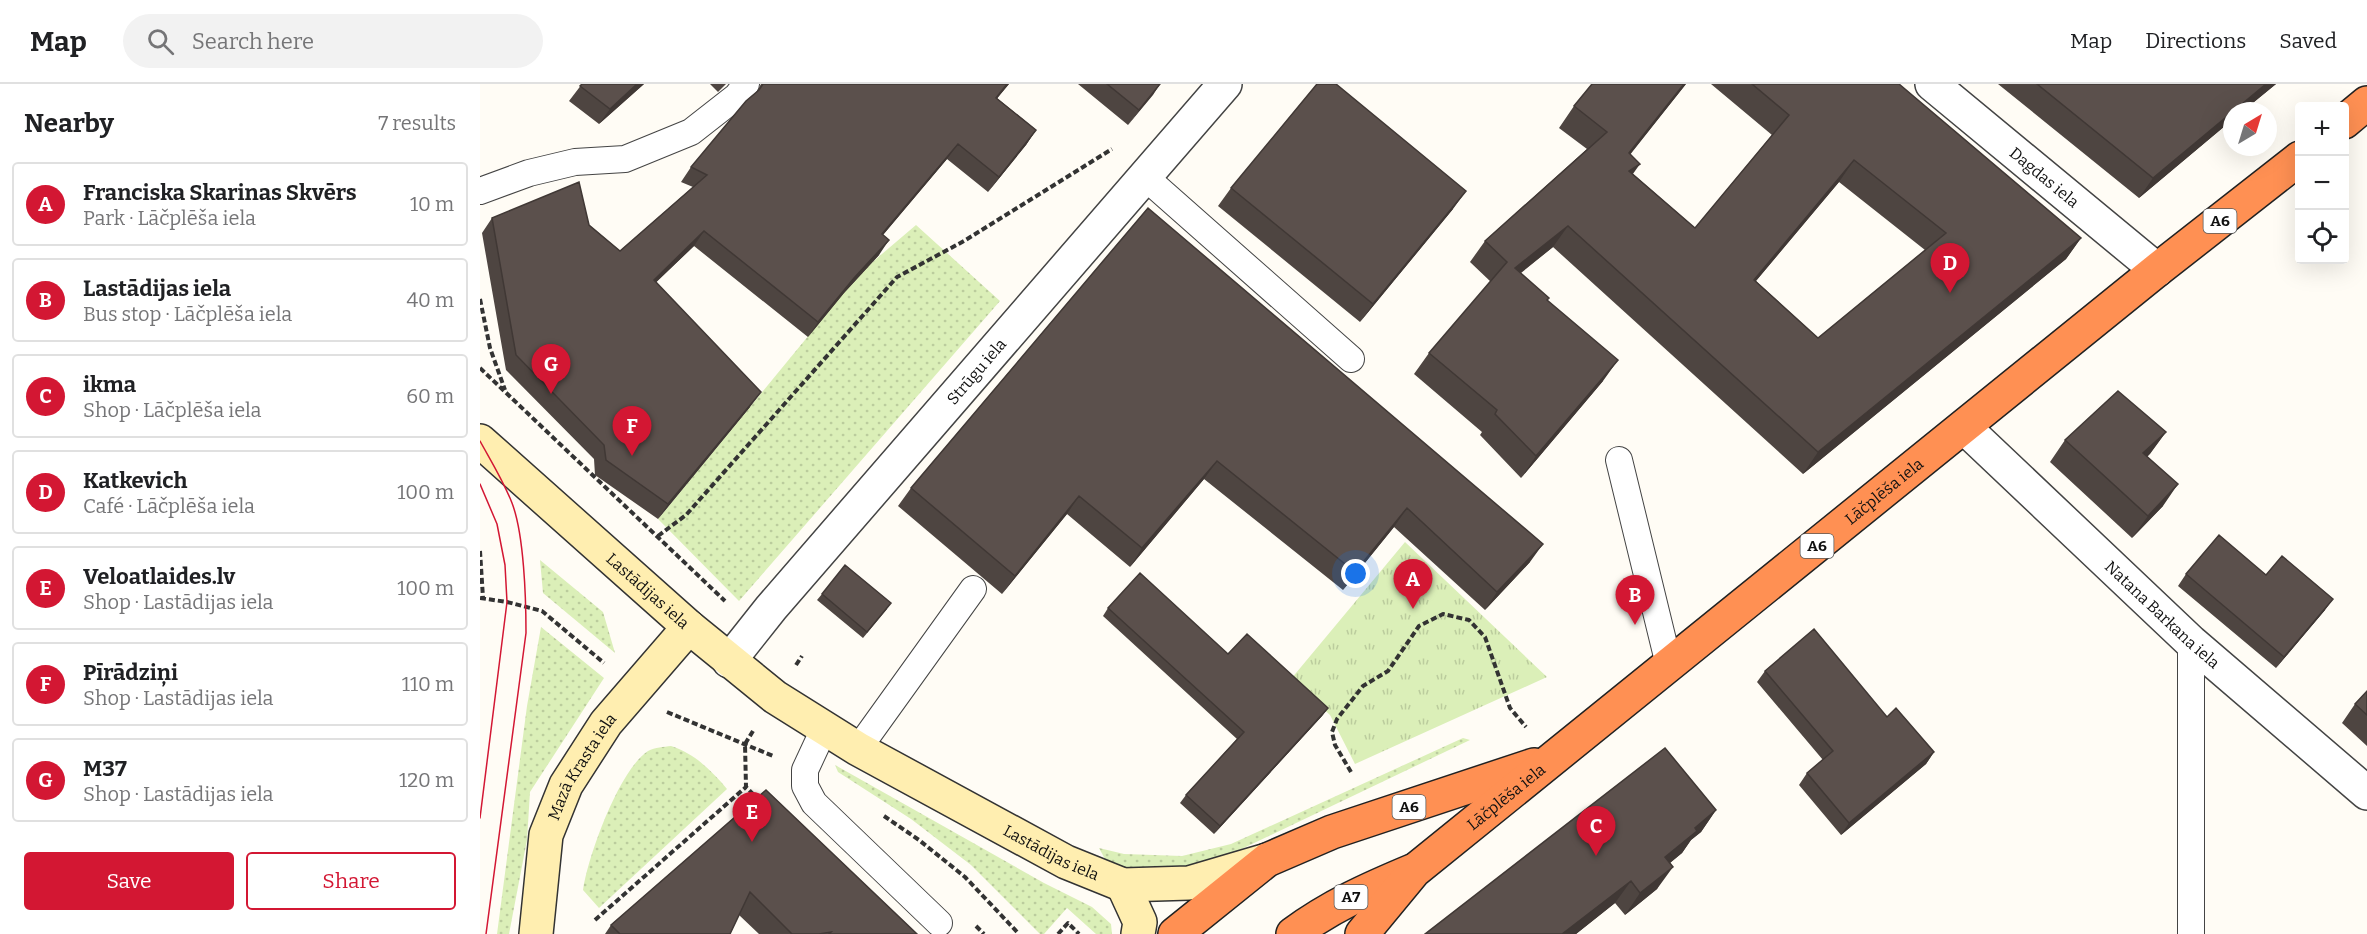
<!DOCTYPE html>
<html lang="en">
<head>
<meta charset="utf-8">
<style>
	:root { --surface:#fff; --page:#f2f2f2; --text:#202124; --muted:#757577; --line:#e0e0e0; --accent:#d31733 }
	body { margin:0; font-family:Bitter,serif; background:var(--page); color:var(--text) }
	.controls { position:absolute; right:18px; top:18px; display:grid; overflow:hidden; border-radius:6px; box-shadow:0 6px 24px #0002 }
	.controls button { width:54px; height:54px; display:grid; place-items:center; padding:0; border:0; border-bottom:2px solid var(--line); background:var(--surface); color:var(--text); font:30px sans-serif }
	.compass { position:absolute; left:1743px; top:18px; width:54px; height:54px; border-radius:50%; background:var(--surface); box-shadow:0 6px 24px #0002; rotate:38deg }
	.you { position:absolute; left:876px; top:490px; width:21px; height:21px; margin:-15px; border:4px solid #fff; border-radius:50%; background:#1a73e8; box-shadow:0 0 0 9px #1a73e833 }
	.badge { display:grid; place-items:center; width:39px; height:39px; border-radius:50%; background:var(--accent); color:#fff; font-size:20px; font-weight:700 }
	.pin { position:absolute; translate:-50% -50px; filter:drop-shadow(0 2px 3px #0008) }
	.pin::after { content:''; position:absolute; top:32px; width:21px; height:18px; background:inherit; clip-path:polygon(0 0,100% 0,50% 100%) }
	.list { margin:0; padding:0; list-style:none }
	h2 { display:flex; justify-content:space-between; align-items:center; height:78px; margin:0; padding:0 24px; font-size:26px }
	h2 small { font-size:20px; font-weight:400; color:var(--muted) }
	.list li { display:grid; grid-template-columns:39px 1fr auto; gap:18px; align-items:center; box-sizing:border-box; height:84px; margin:0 12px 12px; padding:0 12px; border:2px solid var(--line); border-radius:6px }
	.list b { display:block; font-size:22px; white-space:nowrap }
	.list p { margin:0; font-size:20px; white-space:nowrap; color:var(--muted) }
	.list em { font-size:20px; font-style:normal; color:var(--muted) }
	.actions { display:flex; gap:12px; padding:18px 24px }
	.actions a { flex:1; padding:14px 0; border:2px solid var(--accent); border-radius:6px; text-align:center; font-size:21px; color:var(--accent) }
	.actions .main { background:var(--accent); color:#fff }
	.icon { flex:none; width:33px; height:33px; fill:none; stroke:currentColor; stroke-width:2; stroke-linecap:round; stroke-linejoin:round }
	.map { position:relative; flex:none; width:1887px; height:850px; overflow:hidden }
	header { display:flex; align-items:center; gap:36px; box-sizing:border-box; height:84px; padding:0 30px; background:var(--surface); border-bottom:2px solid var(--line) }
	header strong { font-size:28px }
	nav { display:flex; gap:33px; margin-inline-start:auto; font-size:21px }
	.search { width:420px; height:54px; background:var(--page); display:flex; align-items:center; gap:15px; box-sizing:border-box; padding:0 21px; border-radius:33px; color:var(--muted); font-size:22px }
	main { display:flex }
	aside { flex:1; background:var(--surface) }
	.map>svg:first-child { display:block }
	.grass { fill:url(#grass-dots) }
	.park { fill:url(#park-tufts) }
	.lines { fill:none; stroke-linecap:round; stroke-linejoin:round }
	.lane-casing { stroke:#444; stroke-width:28 }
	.street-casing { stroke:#444; stroke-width:36 }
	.secondary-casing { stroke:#333; stroke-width:36 }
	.highway-casing { stroke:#222; stroke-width:36 }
	.path { stroke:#333; stroke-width:4; stroke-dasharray:6 3; stroke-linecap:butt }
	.lane { stroke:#fff; stroke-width:26 }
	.street { stroke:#fff; stroke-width:33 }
	.secondary { stroke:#ffeeb0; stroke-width:33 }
	.highway { stroke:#ff9053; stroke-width:33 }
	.tram { stroke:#d31733; stroke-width:1.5 }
	.wall { fill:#4e4541; fill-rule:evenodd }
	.shaded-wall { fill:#403835 }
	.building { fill:#5b504c; stroke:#403835; stroke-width:1.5; fill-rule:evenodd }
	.labels { text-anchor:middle; stroke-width:6; stroke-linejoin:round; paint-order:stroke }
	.shield { fill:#fff; stroke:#585858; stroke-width:1.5 }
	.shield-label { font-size:15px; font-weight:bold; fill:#111 }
	.street-label { font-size:16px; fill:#111; stroke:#fff }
</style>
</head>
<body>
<header>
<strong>Map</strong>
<div class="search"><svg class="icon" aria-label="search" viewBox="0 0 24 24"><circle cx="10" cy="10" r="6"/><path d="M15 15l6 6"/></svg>Search here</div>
<nav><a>Map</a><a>Directions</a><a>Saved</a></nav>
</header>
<main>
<aside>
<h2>Nearby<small>7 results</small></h2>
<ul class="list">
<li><span class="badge">A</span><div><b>Franciska Skarinas Skvērs</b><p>Park · Lāčplēša iela</p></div><em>10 m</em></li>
<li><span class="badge">B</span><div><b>Lastādijas iela</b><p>Bus stop · Lāčplēša iela</p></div><em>40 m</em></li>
<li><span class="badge">C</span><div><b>ikma</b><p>Shop · Lāčplēša iela</p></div><em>60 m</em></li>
<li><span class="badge">D</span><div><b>Katkevich</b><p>Café · Lāčplēša iela</p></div><em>100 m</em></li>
<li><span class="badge">E</span><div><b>Veloatlaides.lv</b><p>Shop · Lastādijas iela</p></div><em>100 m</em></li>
<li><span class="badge">F</span><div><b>Pīrādziņi</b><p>Shop · Lastādijas iela</p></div><em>110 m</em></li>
<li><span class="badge">G</span><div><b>M37</b><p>Shop · Lastādijas iela</p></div><em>120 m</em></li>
</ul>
<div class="actions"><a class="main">Save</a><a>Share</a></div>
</aside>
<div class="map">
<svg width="1887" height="850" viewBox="0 0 1887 850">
	<defs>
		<pattern id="grass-dots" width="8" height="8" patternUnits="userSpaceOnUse" patternTransform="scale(1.5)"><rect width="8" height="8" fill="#dbefb8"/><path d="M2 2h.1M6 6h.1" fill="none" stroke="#bbcc9d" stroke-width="1.8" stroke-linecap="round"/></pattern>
		<pattern id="park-tufts" width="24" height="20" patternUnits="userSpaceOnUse" patternTransform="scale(1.5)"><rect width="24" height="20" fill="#dbefb8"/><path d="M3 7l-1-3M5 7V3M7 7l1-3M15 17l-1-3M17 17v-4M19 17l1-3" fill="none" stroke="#bbcc9d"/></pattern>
	</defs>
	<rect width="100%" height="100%" fill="#fffcf5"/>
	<!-- grass -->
	<path class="grass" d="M436,141L520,217L259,517L178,435L343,234L335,227Z
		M60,476L123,528L135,569L63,509Z
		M61,543L124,594L50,708L47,756L29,850H17L47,622Z
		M983,654L990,656L751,770L702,787L643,785L626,777L619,764L644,770L702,772L751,760Z
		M191,662C214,669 232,687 247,705L119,824L103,806C108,772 139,686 168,667C175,663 184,663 191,662Z
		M355,681L564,799L612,823L631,840L632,850H616L587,824L564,850H560L491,781L431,735L358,688Z"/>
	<!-- park -->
	<path class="park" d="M925,458L1067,593L875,680L850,631L811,595Z"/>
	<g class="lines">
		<defs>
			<path id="lane" d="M665,93L871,275
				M0,107L49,89L95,78L145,75L211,48L257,12L266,0
				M1139,376L1189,581
				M1711,558V850
				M345,643L325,686V702L334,719L459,839
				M378,665L493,505"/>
			<g id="street">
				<path id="s1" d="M1452,0L1677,186"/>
				<path id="s2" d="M1484,343L1711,558L1887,709"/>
				<path id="s3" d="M249,577L291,524L745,0"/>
			</g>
			<g id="secondary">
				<path id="s4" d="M0,357L209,543L295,613L378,665L586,778L643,801L709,799L787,776"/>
				<path d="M643,801L660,838L658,850"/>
				<path id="s5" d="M56,850L66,751L86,701L126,639L209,543"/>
			</g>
			<g id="highway">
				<path d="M1864,38L1887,19"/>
				<path d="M695,850L787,776L852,748L1054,681"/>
				<path d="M813,850C851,822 889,805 932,787"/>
				<path id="s6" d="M882,850L934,787L1677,186L1820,74"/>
			</g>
		</defs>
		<!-- lane casing -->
		<use href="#lane" class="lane-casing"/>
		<!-- street casing -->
		<use href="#street" class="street-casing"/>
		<!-- secondary casing -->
		<use href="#secondary" class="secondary-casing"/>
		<!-- highway casing -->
		<use href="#highway" class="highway-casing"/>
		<!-- path -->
		<path class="path" d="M0,215L10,264L25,306
			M0,284L245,517
			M178,452L206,431L417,193L484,157L632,65
			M0,467L3,514
			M0,514L27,518L62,527L124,579
			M316,581L322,572
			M187,628L293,672
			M273,647L265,660L266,703L279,716
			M871,688L855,661L852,648L857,635L883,602L908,587L939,542L963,530L989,536L1005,553L1030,624L1046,643
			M404,732L439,756L485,793L539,850
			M115,836L266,703
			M496,842L504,850
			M578,850L588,839L599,850"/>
		<!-- lane -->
		<use href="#lane" class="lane"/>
		<!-- street -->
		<use href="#street" class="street"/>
		<!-- secondary -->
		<use href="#secondary" class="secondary"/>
		<!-- highway -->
		<use href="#highway" class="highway"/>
		<!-- tram -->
		<path class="tram" d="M0,357C11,377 24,398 32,419C44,450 46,514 46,549L6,850
			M0,400L17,440L25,481L27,518L0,734"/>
	</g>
	<!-- wall -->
	<path class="wall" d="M102,0H164L119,40L89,17Z
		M230,0H246L238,8Z
		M281,0H529L517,14L556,46L546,61L508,108L467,75L403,151L399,171L364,209L328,253L214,162L176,198L270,323L178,435L115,391L114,375L26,286L2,149L12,134L109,141L140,167L213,103L201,98L211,83L276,9Z
		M598,0H680L648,41Z
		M1206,0L1150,70L1153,90L1215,144L1292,51L1231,0H1419L1601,154L1586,175L1323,390L1073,163L1041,189L1067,216L1123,297L1041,394L1000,351L1002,348L934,290L949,269L1011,198L990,178L1005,157L1107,65L1079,44L1094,22ZM1359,98L1445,166L1338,254L1276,197Z
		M1518,0H1796L1763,27H1752V36L1659,114Z
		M751,104L973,125L880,238L738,122Z
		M668,124L1050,478L1005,526L914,443L863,506L724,395L650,483L587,430L522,510L418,422L431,404Z
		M1686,348L1667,373L1683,422L1652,454L1570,378L1585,356Z
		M1706,490L1786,491L1845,526L1796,584L1698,502Z
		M342,510L407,525L383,554L337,516Z
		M628,524L748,570L848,624L842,632L734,750L700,719L706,711L757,655L623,532Z
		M1285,587L1407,633L1454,668L1446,680L1361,751L1319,701L1327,689L1343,676L1277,598Z
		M1887,607V662L1862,639L1875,620Z
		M286,706L437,850H279L259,831L250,850H125L131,841Z
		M1236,726L1221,748L1211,756L1202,769L1190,779L1177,805L1145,831L1135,819L1096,850H945Z"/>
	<!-- shaded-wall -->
	<path class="shaded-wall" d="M157,0H164L119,40L130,25Z
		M527,0H529L506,28L516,14Z
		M680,0L673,11L648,41L659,26Z
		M1204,0H1206L1134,91L1149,69Z
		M1786,0H1796L1763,27H1753Z
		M1752,28V36L1659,114L1673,94Z
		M556,46L546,61L508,108L519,93Z
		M478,60L467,75L391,165L402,150Z
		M1374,76L1359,98L1259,217L1274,196Z
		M1160,80L1145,101L1149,87Z
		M986,107L973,125L880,238L893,220Z
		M1088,142L1073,163L1020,205L1035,184Z
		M224,147L214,162L164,210L174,196Z
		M1601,154L1586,175L1323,390L1338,368Z
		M409,156L399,171L364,209L328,253L338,238L374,194Z
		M1138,276L1123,297L1041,394L1056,372Z
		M281,308L270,323L178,435L188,420Z
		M1686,348L1670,370L1648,391L1663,369Z
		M737,377L724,395L650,483L662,464Z
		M1698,400L1683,422L1652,454L1668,432Z
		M599,412L587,430L522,510L535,492Z
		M927,424L914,443L863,506L875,488Z
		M1063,460L1050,478L1005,526L1017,508Z
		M1853,515L1845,526L1796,584L1804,573Z
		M848,624L842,632L734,750L740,742Z
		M1454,668L1446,680L1361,751L1369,739Z
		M1236,726L1221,748L1211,756L1202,769L1170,795L1185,773L1215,744Z
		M1193,783L1177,805L1145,831L1160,809Z
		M1151,797L1135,819L1096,850H1082Z"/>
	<!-- building -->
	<path class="building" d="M102,0H157L130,25L100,2Z
		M283,0H527L516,14L556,46L519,93L478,60L402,150L409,156L374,194L338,238L224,147L174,196L281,308L188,420L126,376L124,361L36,271L12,134L99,98L109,141L140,167L227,91L211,83L266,17L279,6Z
		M627,0H680L659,26Z
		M837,0H856L986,107L893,220L751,104Z
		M1112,0H1204L1149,69L1160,80L1149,87L1215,144L1309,31L1272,0H1419L1601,154L1338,368L1088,142L1035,184L1069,214L1067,216L1138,276L1056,372L1015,330L1017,326L949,269L1027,178L1005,157L1127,48L1094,22ZM1374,76L1466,149L1338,254L1274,196Z
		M1557,0H1786L1673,94Z
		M668,124L1063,460L1017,508L927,424L875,488L737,377L662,464L599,412L535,492L431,404Z
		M1638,307L1686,348L1663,369L1698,400L1668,432L1585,356Z
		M1739,451L1786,491L1802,472L1853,515L1804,573L1706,490Z
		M365,481L411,519L387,548L342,510Z
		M660,489L748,570L767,550L848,624L740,742L706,711L764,648L628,524Z
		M1334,545L1407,633L1416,624L1454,668L1369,739L1327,689L1353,667L1285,587Z
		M1887,607V631L1875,620Z
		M1185,664L1236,726L1215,744L1217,747L1185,773L1193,783L1160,809L1151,797L1082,850H945Z
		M286,706L437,850H349L351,848L339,850H312L270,808L250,850H140L131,841Z"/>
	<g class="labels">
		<!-- shield labels -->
		<g class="shield">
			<rect x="1723.5" y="125" width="33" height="24" rx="4.5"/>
			<rect x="1320.5" y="450" width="33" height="24" rx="4.5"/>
			<rect x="912.5" y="711" width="33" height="24" rx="4.5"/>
			<rect x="854.5" y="801" width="33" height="24" rx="4.5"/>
		</g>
		<g class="shield-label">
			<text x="1740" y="142">A6</text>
			<text x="1337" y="467">A6</text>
			<text x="929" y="728">A6</text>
			<text x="871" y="818">A7</text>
		</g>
		<!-- street labels -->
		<g class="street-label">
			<text dy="6" stroke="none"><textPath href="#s1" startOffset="146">Dagdas iela</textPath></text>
			<text dy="6" stroke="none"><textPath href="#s3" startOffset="381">Strūgu iela</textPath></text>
			<text dy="6" stroke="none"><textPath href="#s6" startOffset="686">Lāčplēša iela</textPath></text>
			<text dy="6" stroke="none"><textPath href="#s4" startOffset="225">Lastādijas iela</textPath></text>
			<text dy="6" stroke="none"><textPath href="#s2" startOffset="273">Natana Barkana iela</textPath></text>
			<text dy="6" stroke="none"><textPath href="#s5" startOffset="177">Mazā Krasta iela</textPath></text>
			<text dy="6" stroke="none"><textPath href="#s6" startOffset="200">Lāčplēša iela</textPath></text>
			<text dy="6" stroke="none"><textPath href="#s4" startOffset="708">Lastādijas iela</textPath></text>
		</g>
	</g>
</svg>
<div class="controls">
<button>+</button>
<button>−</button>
<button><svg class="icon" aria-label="locate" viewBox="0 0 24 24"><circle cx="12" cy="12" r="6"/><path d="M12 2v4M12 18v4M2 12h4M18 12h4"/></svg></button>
</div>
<svg class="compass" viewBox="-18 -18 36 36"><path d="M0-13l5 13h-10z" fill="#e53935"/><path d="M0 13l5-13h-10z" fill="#757577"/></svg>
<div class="you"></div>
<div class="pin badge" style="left:933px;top:525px">A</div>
<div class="pin badge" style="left:1155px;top:541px">B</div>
<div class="pin badge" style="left:1116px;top:772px">C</div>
<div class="pin badge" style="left:1470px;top:209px">D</div>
<div class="pin badge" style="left:272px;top:758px">E</div>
<div class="pin badge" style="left:152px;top:372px">F</div>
<div class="pin badge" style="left:71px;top:310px">G</div>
</div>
</main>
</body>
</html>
